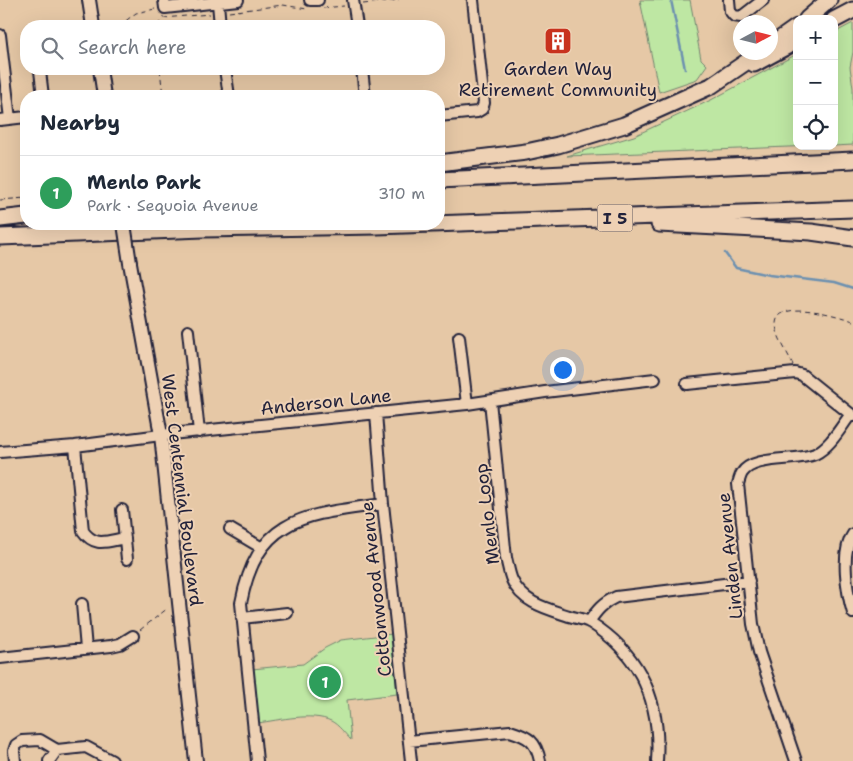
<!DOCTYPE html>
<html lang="en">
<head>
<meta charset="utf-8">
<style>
	:root { --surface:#fff; --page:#f2f2f3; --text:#1f2937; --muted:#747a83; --line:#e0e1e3; --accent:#111827 }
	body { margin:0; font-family:"Shantell Sans",sans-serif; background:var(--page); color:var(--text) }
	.controls { position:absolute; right:15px; top:15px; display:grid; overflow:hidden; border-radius:10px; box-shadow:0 5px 20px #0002 }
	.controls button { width:45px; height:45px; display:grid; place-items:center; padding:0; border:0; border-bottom:1px solid var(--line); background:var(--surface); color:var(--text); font:25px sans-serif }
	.compass { position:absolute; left:733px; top:15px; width:45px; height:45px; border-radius:50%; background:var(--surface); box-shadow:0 5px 20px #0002; rotate:83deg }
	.you { position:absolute; left:562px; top:369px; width:18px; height:18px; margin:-12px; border:4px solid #fff; border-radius:50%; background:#1a73e8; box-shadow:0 0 0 8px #1a73e833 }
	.badge { display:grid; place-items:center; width:32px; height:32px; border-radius:50%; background:var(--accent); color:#fff; font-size:16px; font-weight:700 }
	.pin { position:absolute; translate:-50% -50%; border:2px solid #fff; box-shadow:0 1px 5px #0006 }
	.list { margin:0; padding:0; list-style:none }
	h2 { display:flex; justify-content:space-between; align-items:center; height:65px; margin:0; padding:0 20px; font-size:21px }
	h2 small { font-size:16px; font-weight:400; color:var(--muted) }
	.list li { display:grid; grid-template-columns:32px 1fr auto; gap:15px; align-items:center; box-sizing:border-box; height:75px; padding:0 20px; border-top:1px solid var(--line) }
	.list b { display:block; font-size:19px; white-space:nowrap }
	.list p { margin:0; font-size:16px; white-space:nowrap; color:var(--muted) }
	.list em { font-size:16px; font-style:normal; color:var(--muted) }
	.icon { flex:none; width:28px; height:28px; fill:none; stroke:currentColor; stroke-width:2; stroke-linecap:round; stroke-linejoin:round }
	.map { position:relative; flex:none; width:853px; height:761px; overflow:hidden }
	.search { position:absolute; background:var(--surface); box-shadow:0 5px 20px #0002; left:20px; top:20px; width:425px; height:55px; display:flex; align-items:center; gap:12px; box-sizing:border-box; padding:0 18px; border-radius:20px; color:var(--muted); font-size:19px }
	.panel { position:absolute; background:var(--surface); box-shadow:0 5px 20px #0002; left:20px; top:90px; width:425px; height:140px; border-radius:20px }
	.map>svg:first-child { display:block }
	.green { fill:#bee7a3; stroke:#70846f }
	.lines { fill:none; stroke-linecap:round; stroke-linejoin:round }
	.stream { stroke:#6c90b0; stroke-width:2.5 }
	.minor-casing { stroke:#22223b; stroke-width:14 }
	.major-casing { stroke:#22223b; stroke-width:16 }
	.highway-casing { stroke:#22223b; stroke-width:19 }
	.path { stroke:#22223b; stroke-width:1; stroke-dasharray:5 4; stroke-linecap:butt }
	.minor { stroke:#eed1b4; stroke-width:10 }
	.major { stroke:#eed1b4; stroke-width:12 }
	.highway { stroke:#eed1b4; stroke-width:15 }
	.major-bridge-casing { stroke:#22223b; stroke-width:16; stroke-linecap:butt }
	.major-bridge { stroke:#eed1b4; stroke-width:12 }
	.labels { text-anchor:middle; stroke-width:4; stroke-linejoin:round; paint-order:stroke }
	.shield { fill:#eed1b4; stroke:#5f565f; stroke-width:1 }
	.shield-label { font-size:16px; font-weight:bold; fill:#22223b }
	.poi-label { font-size:18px; fill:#22223b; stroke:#eed1b4 }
	.street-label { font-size:18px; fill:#22223b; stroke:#eed1b4 }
</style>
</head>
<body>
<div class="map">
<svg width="853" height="761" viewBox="0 0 853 761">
	<rect width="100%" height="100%" fill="#e6c8a6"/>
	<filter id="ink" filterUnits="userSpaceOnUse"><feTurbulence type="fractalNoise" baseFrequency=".02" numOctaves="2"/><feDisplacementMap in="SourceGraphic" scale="10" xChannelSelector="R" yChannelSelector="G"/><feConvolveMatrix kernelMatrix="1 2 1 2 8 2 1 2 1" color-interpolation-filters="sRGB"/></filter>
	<g filter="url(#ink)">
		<!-- green -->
		<path class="green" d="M640,0H690L701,59L707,65L697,79L659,92Z
			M853,23V52L850,67L853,88V145L834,146V33Z
			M797,54V146H813L567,156L634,136L711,100Z
			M392,634L397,694L347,700L351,740C345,734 339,725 331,721C312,712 279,720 258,723L252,669L303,664L325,648L341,640Z"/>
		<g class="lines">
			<!-- stream -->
			<path class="stream" d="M671,0L685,69
				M725,253L736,268L769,275L834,283L853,289"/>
			<defs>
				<path id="minor" d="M164,0L165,8L238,0
					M310,0H318
					M353,0L357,26
					M729,0L730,11L734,16L741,17L763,0
					M218,3L220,26
					M0,35L10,119
					M225,69L229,96
					M362,69L365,96
					M40,71L43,96
					M439,116L477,112L482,109L484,103L473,0
					M0,120L26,117
					M188,331L199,432
					M459,337L467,404
					M687,384L795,373L802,375L853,416
					M490,401L506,558C508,565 509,573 512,580C522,603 548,609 569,616C576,618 585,619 591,623C641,655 661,703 657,761
					M376,413L383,504L411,761
					M75,446L83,531C95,548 107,541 125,538
					M0,452L75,446L161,435L467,404L545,392L655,379
					M122,510L127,559
					M230,529L262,548
					M853,534C840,552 847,593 853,613
					M82,604L86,649
					M242,618L287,613
					M589,622C597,610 603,603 616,597L749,581
					M0,658L111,646L120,644L133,636
					M409,741L510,731C529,737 536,741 540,761
					M15,761L14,751L16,745L22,741L40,740L57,750L86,747L112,761
					M49,761L57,750
					M257,761L241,603C258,515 306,515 383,504
					M796,761L759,652L753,624L738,484C739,481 740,476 742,473C753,455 796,462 815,454C831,446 840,428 851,414"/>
				<path id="major" d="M89,0L93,26
					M100,69L104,96
					M130,263L161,435L196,761"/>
				<path id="highway" d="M807,19L829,0
					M834,20L853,10
					M770,46L797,27
					M754,64L797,41
					M439,163L526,152L558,145L624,125L711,86L761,52
					M439,180L853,160
					M0,219L26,216
					M659,224L811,232L853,238
					M0,237L203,229L377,226L853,209"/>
			</defs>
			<!-- minor casing -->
			<use href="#minor" class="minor-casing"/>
			<!-- major casing -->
			<use href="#major" class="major-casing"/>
			<!-- highway casing -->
			<use href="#highway" class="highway-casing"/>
			<!-- path -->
			<path class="path" d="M363,4L399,0
				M323,8L344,6
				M229,12L283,5L307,9
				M163,18L210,14
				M119,26L136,13L155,9
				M157,26L162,19
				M160,69L163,96
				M0,200L26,198
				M793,365C788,353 777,338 776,325C775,297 840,316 853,321
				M140,630L168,608"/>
			<!-- minor -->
			<use href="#minor" class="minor"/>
			<!-- major -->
			<use href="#major" class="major"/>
			<!-- highway -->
			<use href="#highway" class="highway"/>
			<defs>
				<path id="major-bridge" d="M124,224L130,263"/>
			</defs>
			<!-- major-bridge casing -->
			<use href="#major-bridge" class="major-bridge-casing"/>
			<!-- major-bridge -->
			<use href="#major-bridge" class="major-bridge"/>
		</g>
	</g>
	<!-- icons -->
	<defs>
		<symbol id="building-square" viewBox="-11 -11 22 22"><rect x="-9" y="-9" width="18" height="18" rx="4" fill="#c8321e" stroke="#eed1b4"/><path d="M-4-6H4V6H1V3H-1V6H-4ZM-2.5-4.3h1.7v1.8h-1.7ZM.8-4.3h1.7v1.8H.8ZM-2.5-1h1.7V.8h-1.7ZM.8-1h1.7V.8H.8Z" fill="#fff"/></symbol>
	</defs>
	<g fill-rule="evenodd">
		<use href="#building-square" x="542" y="25" width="32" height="32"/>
	</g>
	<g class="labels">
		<!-- shield labels -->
		<rect class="shield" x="597.5" y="204.5" width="35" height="27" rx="4"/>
		<g class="shield-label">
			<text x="615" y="224">I 5</text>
		</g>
		<!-- poi labels -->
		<g class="poi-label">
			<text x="558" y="75">Garden Way<tspan x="558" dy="21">Retirement Community</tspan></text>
		</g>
		<!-- street labels -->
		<g class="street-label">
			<text transform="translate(326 402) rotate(-6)" y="6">Anderson Lane</text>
			<text transform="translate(182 490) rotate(83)" y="6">West Centennial Boulevard</text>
			<text transform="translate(487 514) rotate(-97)" y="6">Menlo Loop</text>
			<text transform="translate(730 556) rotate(-96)" y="6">Linden Avenue</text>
			<text transform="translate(376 589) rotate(-96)" y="6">Cottonwood Avenue</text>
		</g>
	</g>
</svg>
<div class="controls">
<button>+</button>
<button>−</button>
<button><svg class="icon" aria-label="locate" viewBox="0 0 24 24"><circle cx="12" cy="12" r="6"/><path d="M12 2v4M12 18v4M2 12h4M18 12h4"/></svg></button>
</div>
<svg class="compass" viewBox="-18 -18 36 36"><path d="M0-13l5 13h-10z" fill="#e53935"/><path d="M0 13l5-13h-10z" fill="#747a83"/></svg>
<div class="you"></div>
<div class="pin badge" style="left:325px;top:682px;background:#2e9e5b">1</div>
<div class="search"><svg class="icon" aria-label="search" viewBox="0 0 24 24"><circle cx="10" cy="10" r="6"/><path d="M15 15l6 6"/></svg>Search here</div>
<section class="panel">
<h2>Nearby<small></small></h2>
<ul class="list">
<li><span class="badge" style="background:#2e9e5b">1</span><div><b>Menlo Park</b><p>Park · Sequoia Avenue</p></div><em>310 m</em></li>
</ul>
</section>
</div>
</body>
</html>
